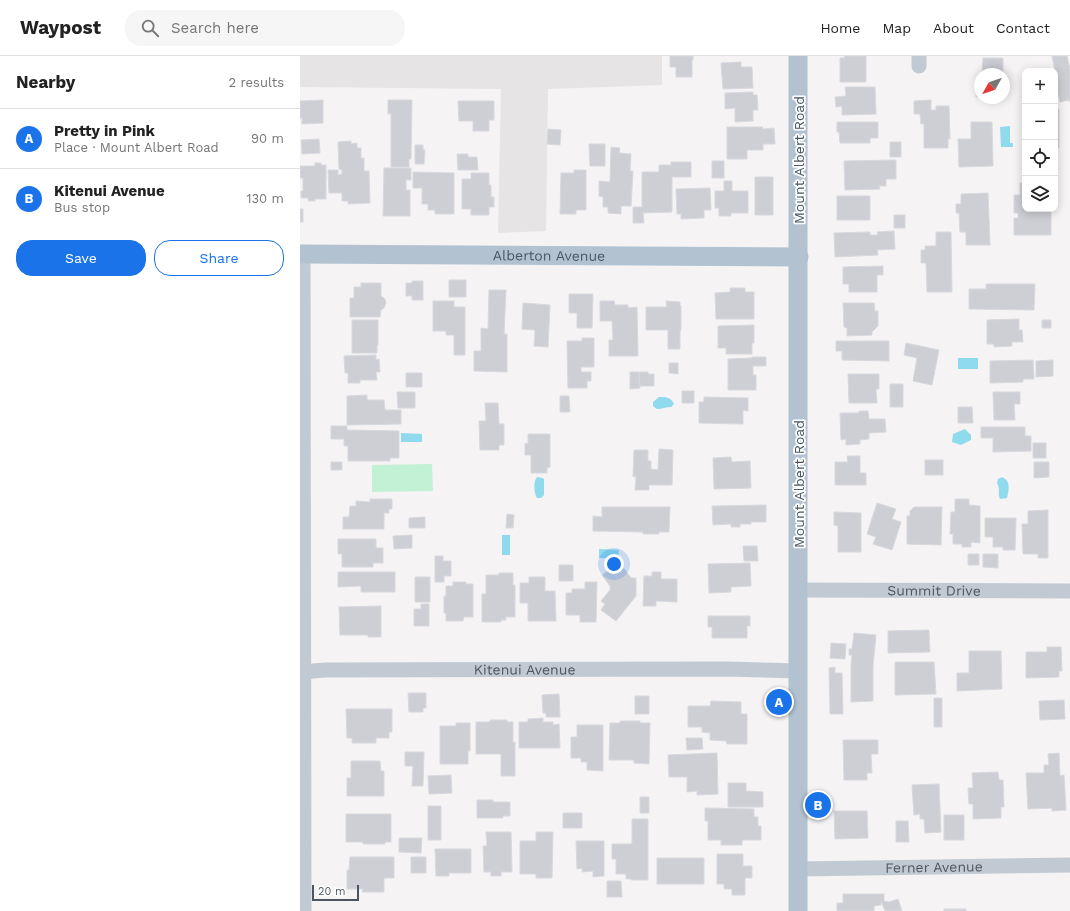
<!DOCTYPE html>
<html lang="en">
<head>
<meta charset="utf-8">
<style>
	:root { --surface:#fff; --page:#f6f6f6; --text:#222; --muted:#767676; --line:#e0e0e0; --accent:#1a73e8 }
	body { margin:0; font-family:"Work Sans",sans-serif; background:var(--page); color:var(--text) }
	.controls { position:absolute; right:12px; top:12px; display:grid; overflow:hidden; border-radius:8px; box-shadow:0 2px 10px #0003 }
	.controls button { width:36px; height:36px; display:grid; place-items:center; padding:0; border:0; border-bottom:1px solid var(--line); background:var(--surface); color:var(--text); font:20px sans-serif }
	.compass { position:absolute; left:674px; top:12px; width:36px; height:36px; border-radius:50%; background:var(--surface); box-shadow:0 2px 10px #0003; rotate:230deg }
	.scale { position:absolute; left:12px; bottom:10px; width:47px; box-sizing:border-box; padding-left:4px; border:2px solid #4a5661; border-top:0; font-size:11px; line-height:14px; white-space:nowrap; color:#4a5661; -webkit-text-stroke:3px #fff; paint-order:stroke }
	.you { position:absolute; left:314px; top:508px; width:14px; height:14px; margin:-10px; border:3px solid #fff; border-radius:50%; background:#1a73e8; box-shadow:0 0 0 6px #1a73e833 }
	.badge { display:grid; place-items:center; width:26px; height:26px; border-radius:50%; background:var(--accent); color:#fff; font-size:13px; font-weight:700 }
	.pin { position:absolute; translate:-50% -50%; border:2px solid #fff; box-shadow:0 1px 4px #0006 }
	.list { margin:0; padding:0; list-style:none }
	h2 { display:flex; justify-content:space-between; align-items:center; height:52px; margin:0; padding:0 16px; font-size:17px }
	h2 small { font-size:13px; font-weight:400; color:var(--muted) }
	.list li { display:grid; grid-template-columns:26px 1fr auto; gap:12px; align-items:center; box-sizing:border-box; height:60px; padding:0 16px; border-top:1px solid var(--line) }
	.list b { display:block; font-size:15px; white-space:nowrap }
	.list p { margin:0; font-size:13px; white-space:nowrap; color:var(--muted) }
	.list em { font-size:13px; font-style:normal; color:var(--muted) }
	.actions { display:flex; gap:8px; padding:12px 16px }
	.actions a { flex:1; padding:9px 0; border:1px solid var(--accent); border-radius:16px; text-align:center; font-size:14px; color:var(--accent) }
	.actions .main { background:var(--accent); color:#fff }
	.icon { flex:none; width:22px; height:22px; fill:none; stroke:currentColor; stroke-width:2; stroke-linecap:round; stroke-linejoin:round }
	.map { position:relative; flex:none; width:770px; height:855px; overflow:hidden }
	header { display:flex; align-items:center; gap:24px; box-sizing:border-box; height:56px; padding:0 20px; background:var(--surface); border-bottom:1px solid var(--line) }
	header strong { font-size:19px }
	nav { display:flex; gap:22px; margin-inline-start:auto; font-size:14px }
	.search { width:280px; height:36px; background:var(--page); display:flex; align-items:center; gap:10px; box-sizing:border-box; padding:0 14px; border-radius:16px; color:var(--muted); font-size:15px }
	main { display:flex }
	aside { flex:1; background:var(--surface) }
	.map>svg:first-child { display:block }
	.education { fill:#e6e4e5 }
	.green { fill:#c3f1d5 }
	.water { fill:#90daee }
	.building { fill:#cdcfd5; stroke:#d7d9de }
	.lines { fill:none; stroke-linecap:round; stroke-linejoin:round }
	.minor { stroke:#c1cad2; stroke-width:15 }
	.major { stroke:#b3c2d1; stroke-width:19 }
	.labels { text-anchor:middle; stroke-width:3.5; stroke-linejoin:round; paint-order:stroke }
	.street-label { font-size:14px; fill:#4a5661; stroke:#fff }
</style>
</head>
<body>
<header>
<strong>Waypost</strong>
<div class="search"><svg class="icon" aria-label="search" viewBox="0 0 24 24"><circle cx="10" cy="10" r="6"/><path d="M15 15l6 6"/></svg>Search here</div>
<nav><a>Home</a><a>Map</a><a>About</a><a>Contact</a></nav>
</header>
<main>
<aside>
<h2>Nearby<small>2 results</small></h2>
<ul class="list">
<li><span class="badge">A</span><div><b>Pretty in Pink</b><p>Place · Mount Albert Road</p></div><em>90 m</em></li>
<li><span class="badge">B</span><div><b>Kitenui Avenue</b><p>Bus stop</p></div><em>130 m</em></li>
</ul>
<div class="actions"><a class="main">Save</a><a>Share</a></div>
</aside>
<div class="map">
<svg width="770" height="855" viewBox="0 0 770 855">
	<rect width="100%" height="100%" fill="#f5f3f3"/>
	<!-- education -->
	<path class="education" d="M0,0H362V29L248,33L246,175L198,177L201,33L0,31Z"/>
	<!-- green -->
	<path class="green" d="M132,408L133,435L72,436V409Z"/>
	<!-- water -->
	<path class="water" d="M710,70V87H713V91H701L700,71Z
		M658,302H678V313H658Z
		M359,341C366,341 371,341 374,348L371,351C366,351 362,353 357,353L353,350V346Z
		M665,373L671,379V384L661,389L652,386L653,378Z
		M101,377L122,378V386H101Z
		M237,421L242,422L244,423V439L241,442H237C234,437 233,426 237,421Z
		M702,421C711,425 709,433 707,442L700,443C697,436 701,434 697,427L698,423Z
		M202,479H210V499H202Z
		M299,493L319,494L318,502H299Z"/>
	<!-- building -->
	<path class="building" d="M370,0H393V4H392V21H376V11H370Z
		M544,0H566V26H540V2H545Z
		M752,0H768H767L770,13V46L769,44L760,46L756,30H758Z
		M683,2H703V18H682Z
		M441,6V11H452L453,32L423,33L421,7Z
		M680,22V41H676V29H680Z
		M545,31H575L576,58L542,59V50L536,51L535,41L546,40Z
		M453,36V39H457L458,54H453V65L435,66V52L425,53V37Z
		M23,44V67L2,68V62H0V45Z
		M88,44H112L111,103H109V111H91V58H88Z
		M631,44V54H636V50H649L650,83H648V92H624V68H621L620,58H614V45Z
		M158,45H194V64H189V75H173V65H159Z
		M755,53H759V92H755Z
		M537,66H578V82H570V87H540L539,76H537Z
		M671,66H692L693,110L659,111L658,83H671Z
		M427,71H463L462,73L474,72L475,88H463V94H447V103H427Z
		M248,73L261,74L260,89L247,88Z
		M19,83L20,97L2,98L1,84Z
		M51,85V88L57,87V92H61V102H64V115H69L70,147L48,148V145H42V137H29L28,114H38V119L42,118V114L39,113L38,86Z
		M590,86H601V101H590Z
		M289,88H305V110H290Z
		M115,89H123V94H125L124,108H115Z
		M311,91L320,92L319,97L331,98L330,115H333L331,150H321V158L308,157V151H303V141L299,140V125L310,126Z
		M157,98H168V101H177L178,114H158Z
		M596,104V123H586V130H579L580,133L545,134L544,105Z
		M412,105H424V122H412Z
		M371,106H391V121H372V156L343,157L344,167H333V151H342V116H359V109H371Z
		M15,107H21V109H26V143H15V145H8V142H1V135H3V122H0V110H15Z
		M84,112H111V124H106V134H110V160H83Z
		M274,114H286V154H276V158H260L261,117H274Z
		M113,116L154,117V158H135V154H128V148H122V132H113Z
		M171,117H189V129H191V141H194V151H189V159H171V153H162V123H171Z
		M455,121H473V159H455Z
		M424,125H432V135H448V157H431V160H419V152H415V135H424Z
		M720,127H725V153H751V179H714V162H718V157H714V139H720Z
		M410,132L411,154H404V162L381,163V158H377L376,133Z
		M688,137L690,189H666V176H660L659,157H656V148H661V138Z
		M537,140H570V164H537Z
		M0,153H3V166H0Z
		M594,159H605V172H594Z
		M594,175L595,193L577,194L578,199L535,201L534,177L570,176V179H578L577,176Z
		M636,176H651L652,236H627L626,207H621V194H625V190H636Z
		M583,210V219H577V236H549V228H543V211Z
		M149,224H166V241H149Z
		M112,225H123V244H112V240H106V227H112Z
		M61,227H81V240L85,243L86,247L84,252L81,254L80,261H50V242H54V231H61Z
		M686,228H735L734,254L669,253V233H686Z
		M430,232H445V236H454V263H416L415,237L430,236Z
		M189,234H206L204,278H207V316L174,315V295H181V272L188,273Z
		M269,238H293L292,272H277V257H269Z
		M133,245H154V251H165V299H154V279H146V275H133Z
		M300,245H314L315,249H328V252L337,251L338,300H309V284H313L312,265H300Z
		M366,245L380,246V250H381V274H380V293H368V274H346V251H367Z
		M223,247L250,249L248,291L234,290L235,274L222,273Z
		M543,247H574L575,255H578V270L573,275H572V279L547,280V272L544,271Z
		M719,263V274H722L723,286H712V290L694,291V288H687V264Z
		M52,264H78V289H77V297H52Z
		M742,264H751V272H742Z
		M454,269V287H452V298H426V292H418V270Z
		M282,282H294V311H281V316H291V325H287V332H268L267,285H282Z
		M536,285H589V305L542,304V295H536Z
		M606,287L639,294L632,329L613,325L617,302L604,299Z
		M76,299V304L79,303L80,316H76L77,324H60V327H48V317H45L44,300Z
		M452,301H466V310H453V319H456V334H428V303L452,302Z
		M733,304L734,323H723V326L690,327V305Z
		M753,304V320L736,321V305Z
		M369,307H378V318L369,317Z
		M330,316H339L340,332L330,333Z
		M339,316H348V318H354V330H340Z
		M106,317H122V331H106Z
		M548,318H579V333H576L577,347H549Z
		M590,328H603V351H590Z
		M382,335H394V347H382Z
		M97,336H115V352H98Z
		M693,336H720V348H714L715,364H694Z
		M67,339V344H84L85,354H101V368L47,369V340Z
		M260,340H269L270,356H260Z
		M404,341L448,342V355L443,354V368L399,367V346H404Z
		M185,347H198L199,368H204V389H199V394H180L179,365H186Z
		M658,351H672L673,367H658Z
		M559,355H568L569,363H585L586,376L569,377V383L560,384V388L546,389V383L541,384L540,357H559Z
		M31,370H47V374L99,375V402H90V405H48V390H44V383H31Z
		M681,371H725V380H731V395L693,396V382H681Z
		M228,378H250V411L247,412V417H231V399H225V387L228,388Z
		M733,387H746V402H733Z
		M359,393L373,394L372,429H349V434H335L336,420L333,421L334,394H348V405H351V413L358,414Z
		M547,400H560V417H566V429H535V406H548Z
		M431,401L432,406L450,405L451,432L414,433L413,402Z
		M625,404H643V419H625Z
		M31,406H42V414H31Z
		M734,406H749V421L734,422Z
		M70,443H92V453H89V457H84V473H43V461H49L50,450H56V445L70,446Z
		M655,443H669V449L680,450V487L671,486V491H662V488H653V478H650L651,456H655Z
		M577,447L596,453L592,463L601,466L592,494L573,488L576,481L567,478Z
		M466,449V466H451V468H440V471H431V468L413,469L412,450Z
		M302,451H370L369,476H359V478H343V476L293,475V460L302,461Z
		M614,451H642L641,489L607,488V460H610V455Z
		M748,454V502H738V498H723L722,468H728V455Z
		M534,456L561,457V496H538V470L534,469Z
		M207,458L214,459L213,472H206Z
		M125,461V472H109V462Z
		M685,462H716L715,494H703V491H693V481H685Z
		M112,479V492L94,493L93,480Z
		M38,483H76V492H83V507H73V511H42V498H38Z
		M443,490H457L458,505H444Z
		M668,498H679V509H668Z
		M683,498H698V512L683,511Z
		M135,500H143V505H151V520H144V526H135Z
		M320,507L331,522H336V540L316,565L301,554L305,548L301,545L310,534V530L302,519Z
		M450,507L451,530L431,531V536L409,537L408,508Z
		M259,509H273V525H259Z
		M38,516H95V536H61V530L38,531Z
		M352,516H361V523H377V546L356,545V550H343L344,520H352Z
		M199,517H213V529H215V561H206V564H201V566H182V538H186V519H199Z
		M115,521H130V546H115Z
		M229,521H245V535H255L256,565H228V547H220V527H229Z
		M153,526H166V528H173V561H164L163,565H146V557H144V540H146V530H153Z
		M285,526H297L296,566H280V559H266V537H272V533H285Z
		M121,548H129V570H114V553H121Z
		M81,550V581H68V579H40L39,551Z
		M408,560H450V570H447V582H412V571H408Z
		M629,574L630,596L588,597V575Z
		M554,577L576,579L573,610V645L551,646V609L552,599H549V593H552Z
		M531,587L546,588L545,603L530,602Z
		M747,591H761L762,615H759V621L726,622V596H747Z
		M669,595H701L702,633L657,635V617H669Z
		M595,606H634L636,638L595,639Z
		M535,611V617H542L543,658H530L529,612Z
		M108,637H126V652H123V656H109Z
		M259,638L260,661H246V657H243L242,639Z
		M335,640H349V658H335Z
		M634,642H642V671H634Z
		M764,644L765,663L740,664L739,645Z
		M411,645L441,646V658H447V688H427L426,685L410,684V677L402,676V671H388V650H410Z
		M46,653H92V676H89V682H76V687H52V682H47Z
		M243,662V666H253V669L259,668L260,692H219V666H228V663Z
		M190,664H207V666H213V686H215V720H201V698H176V666H190Z
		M320,665H340V667H350L349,708L334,707V704H309L310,667H320Z
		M156,667H170V695H168V708H140V670H156Z
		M277,669H303V715L287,714V706H281V702H271V681H277Z
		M386,682H402L403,693L387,694Z
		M543,684H578V698H571L572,717H567V724H544Z
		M105,696H124L123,730H112L113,710H105Z
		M417,697L418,738L397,739V735L387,736V721H369L368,699Z
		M759,697L760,720L764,719L766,754L752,755V752L728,753L726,717H744V709H749L748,698Z
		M51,705H80L81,715H84V740H47V722H51Z
		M698,716L699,724H703L704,751H701V762L673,763V748H669L668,732H673L672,717Z
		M151,719L152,737L129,738L128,720Z
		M428,727H446V735L463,736V751H428Z
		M639,728L641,776L625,777L624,763H620V758L614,759L612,729Z
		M340,741H349V757H340Z
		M177,744H193V746H210V760H203V762H177Z
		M128,750H141V784H128Z
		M405,752L454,753V761H458V770H461V784H442V789H421V784H408V765H405Z
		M534,755H567L568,782L535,783Z
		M263,757H282V772H263Z
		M46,758H91V786H85V788H63V786H46Z
		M644,759H664V784H644Z
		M332,763H348V824H331V823H326V818H316V803H312V788H332Z
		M596,765H608L609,786H596Z
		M186,776H211L212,816H201V820H191V816H184L183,790H187Z
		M236,776H253L252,822H236V818H220V785H236Z
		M99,782H122L121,797L99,796Z
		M276,785H304V820L293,821V815L282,816V812L277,813Z
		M135,793H171V817H149V820H136Z
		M417,798H443V810H452V822H445V839H432V833H424V828H417Z
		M50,801H94V822H84V836H62L63,833H47V814H49Z
		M111,801H126V817H111Z
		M357,802H404V828H357Z
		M307,825H321L322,841H307Z
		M543,838H584V845L589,846L598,843L602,855H585L581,845V849L574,850V855H537V847H543Z
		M644,853H666V855H644Z"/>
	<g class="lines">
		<!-- minor -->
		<g class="minor">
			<path d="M619,0V10"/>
			<path d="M3,198L4,855"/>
			<path id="s1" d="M499,534L770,535"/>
			<path id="s2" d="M0,618L13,615L26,614L426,613L498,615"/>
			<path id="s3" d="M498,813L770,809"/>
		</g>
		<!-- major -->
		<g class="major">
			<path id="s4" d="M0,198L499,201"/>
			<path d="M498,855V0"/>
		</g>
	</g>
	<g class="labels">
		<!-- street labels -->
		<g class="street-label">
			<text transform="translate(499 104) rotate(-90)" y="5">Mount Albert Road</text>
			<text dy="5" stroke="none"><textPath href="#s4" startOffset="249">Alberton Avenue</textPath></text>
			<text transform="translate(499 428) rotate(-90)" y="5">Mount Albert Road</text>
			<text dy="5" stroke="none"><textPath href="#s1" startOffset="135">Summit Drive</textPath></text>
			<text dy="5" stroke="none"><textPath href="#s2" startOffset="225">Kitenui Avenue</textPath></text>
			<text dy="5" stroke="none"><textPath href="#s3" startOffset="136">Ferner Avenue</textPath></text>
		</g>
	</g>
</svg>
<div class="controls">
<button>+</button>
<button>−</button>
<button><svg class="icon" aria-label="locate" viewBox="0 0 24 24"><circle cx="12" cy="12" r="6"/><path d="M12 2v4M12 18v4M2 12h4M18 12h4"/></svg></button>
<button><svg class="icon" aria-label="layers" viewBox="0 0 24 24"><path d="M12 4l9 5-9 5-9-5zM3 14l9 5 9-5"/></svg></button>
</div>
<svg class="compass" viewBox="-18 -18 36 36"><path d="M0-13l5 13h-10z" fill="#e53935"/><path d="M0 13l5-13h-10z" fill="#767676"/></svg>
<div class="scale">20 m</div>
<div class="you"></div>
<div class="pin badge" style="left:479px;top:646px">A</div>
<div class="pin badge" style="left:518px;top:749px">B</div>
</div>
</main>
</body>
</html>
